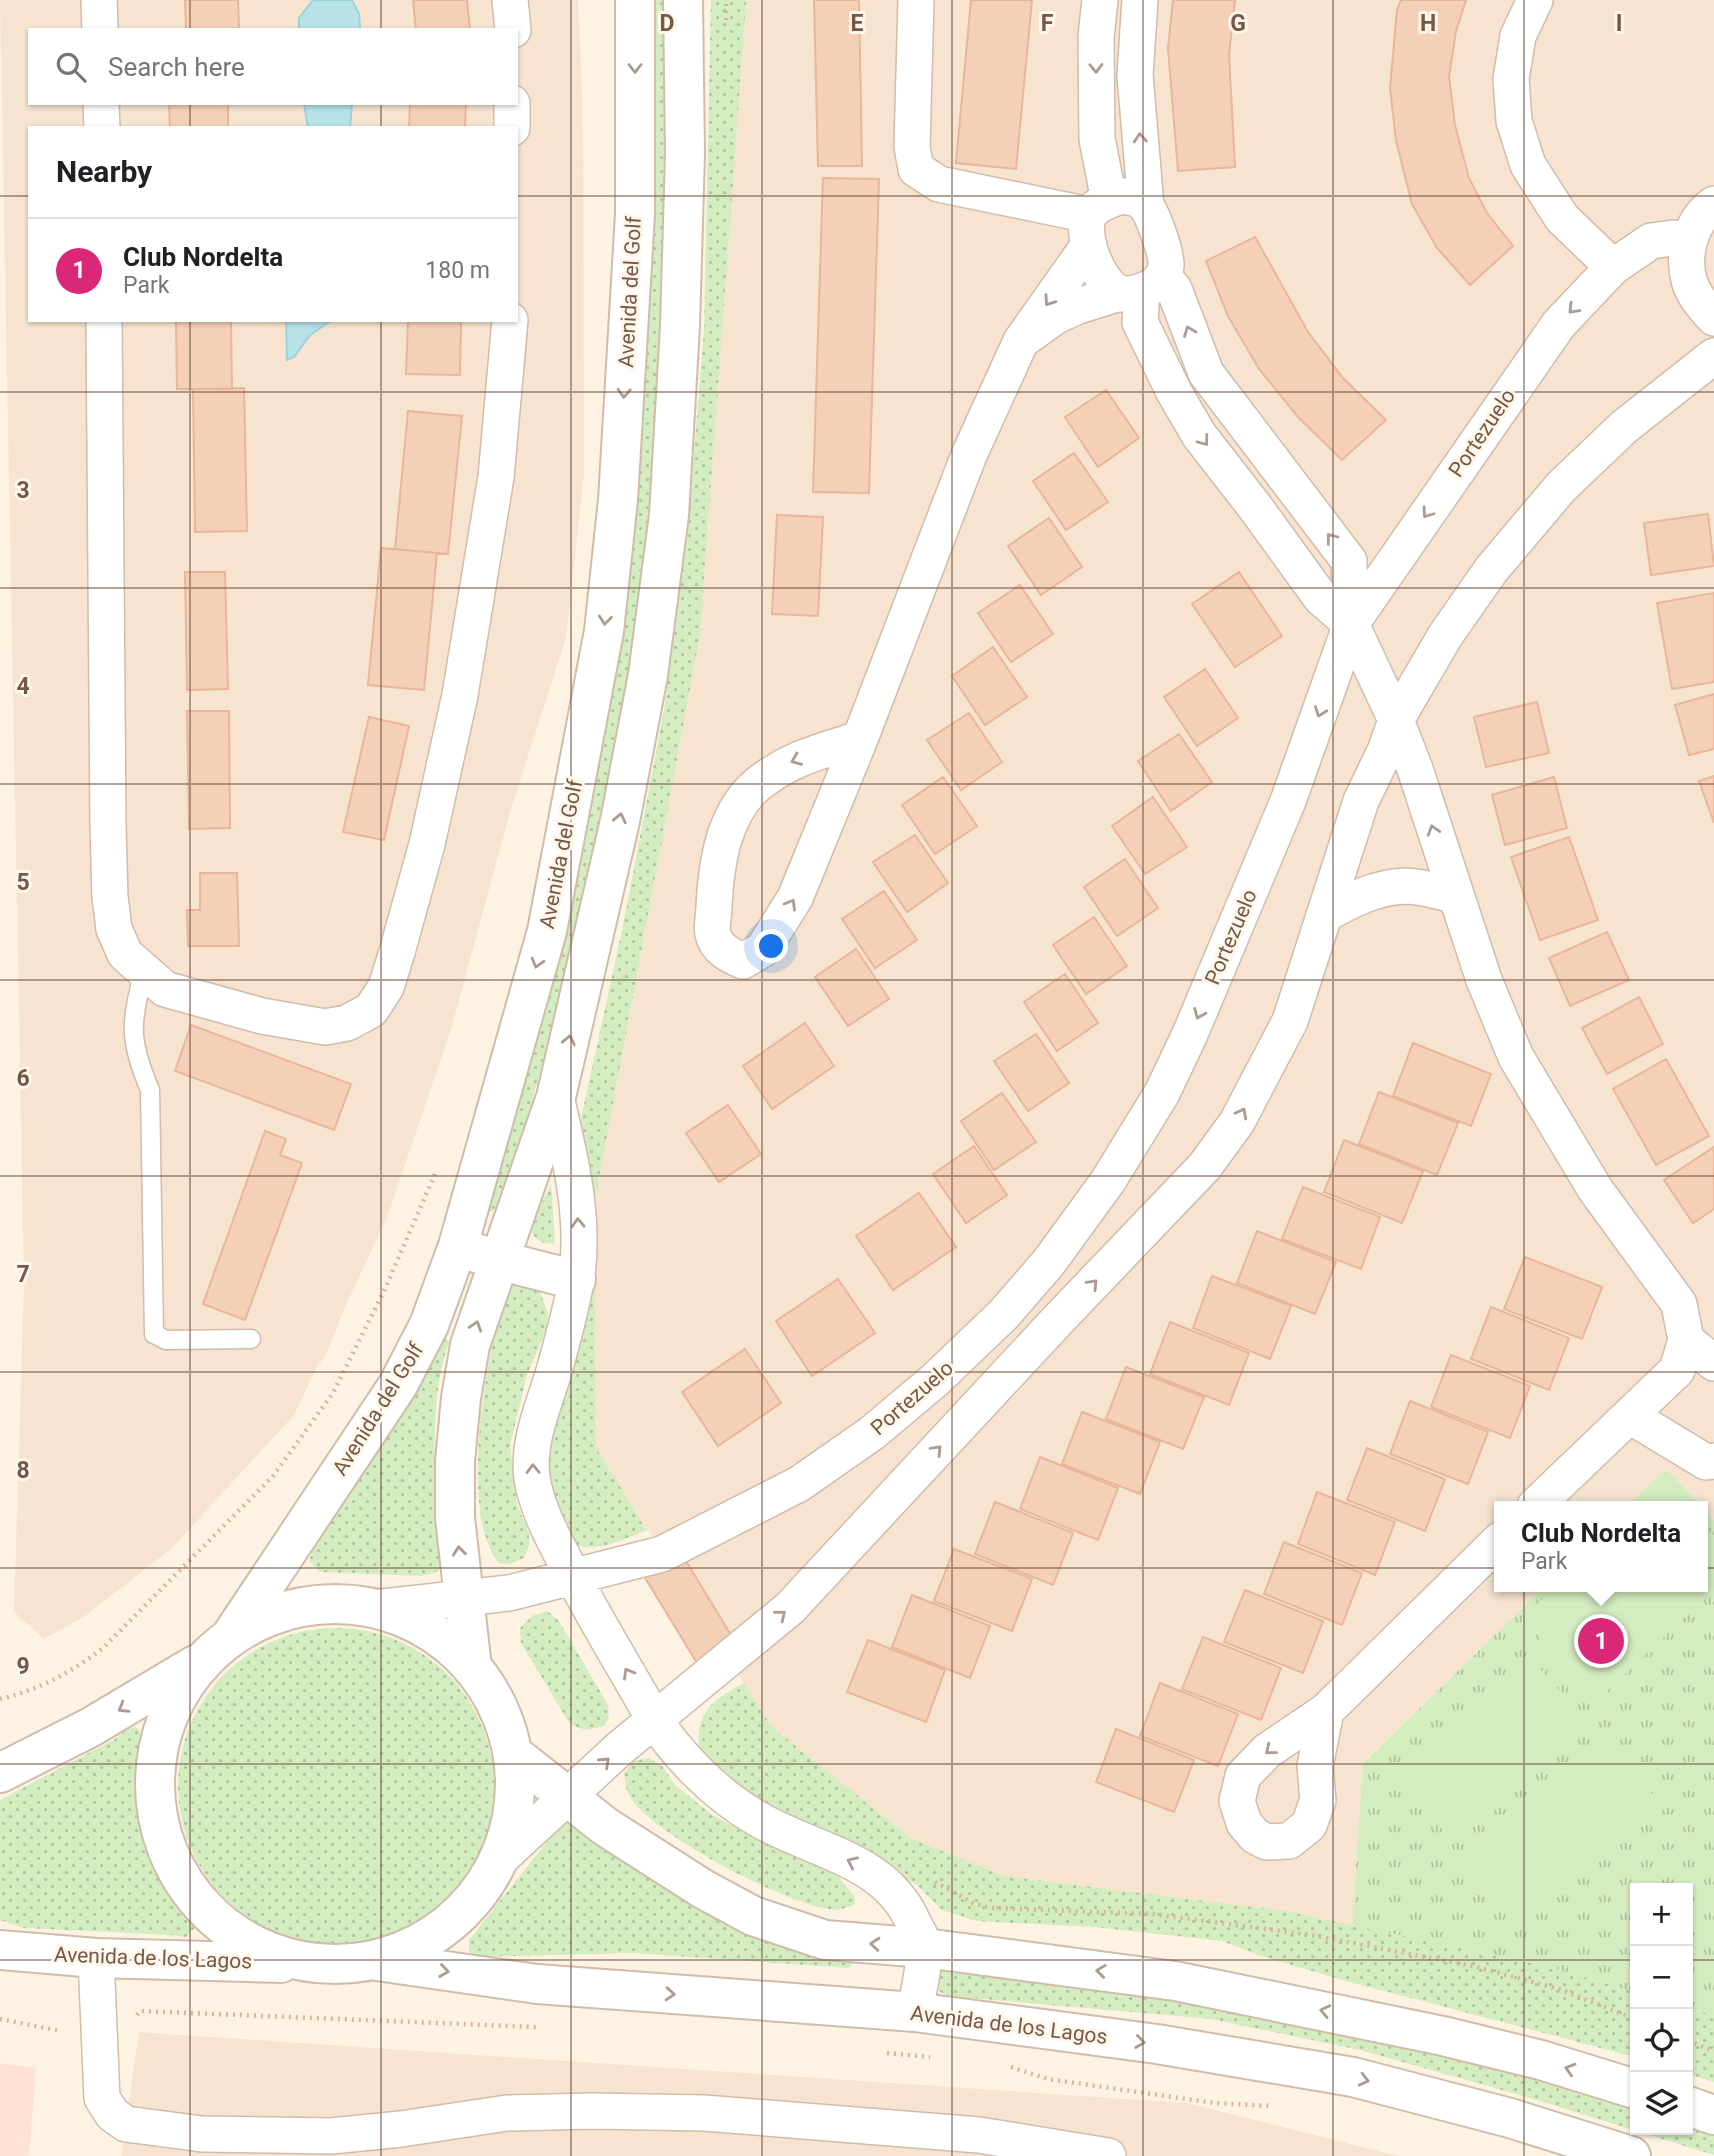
<!DOCTYPE html>
<html lang="en">
<head>
<meta charset="utf-8">
<style>
	:root { --surface:#fff; --page:#f6f6f6; --text:#202124; --muted:#757577; --line:#e0e0e0; --accent:#db2777 }
	body { margin:0; font-family:Roboto,sans-serif; background:var(--page); color:var(--text) }
	.controls { position:absolute; right:21px; bottom:21px; display:grid; overflow:hidden; border-radius:0px; box-shadow:0 2px 5px #0004 }
	.controls button { width:63px; height:63px; display:grid; place-items:center; padding:0; border:0; border-bottom:2px solid var(--line); background:var(--surface); color:var(--text); font:35px sans-serif }
	.you { position:absolute; left:772px; top:947px; width:24px; height:24px; margin:-18px; border:5px solid #fff; border-radius:50%; background:#1a73e8; box-shadow:0 0 0 10px #1a73e833 }
	.badge { display:grid; place-items:center; width:46px; height:46px; border-radius:50%; background:var(--accent); color:#fff; font-size:23px; font-weight:700 }
	.pin { position:absolute; translate:-50% -50%; border:4px solid #fff; box-shadow:0 2px 7px #0006 }
	.popup { position:absolute; left:1494px; top:1501px; width:214px; height:91px; box-sizing:border-box; display:grid; place-content:center; border-radius:0px; background:var(--surface); filter:drop-shadow(0 2px 5px #0005); font-size:23px; white-space:nowrap; color:var(--muted) }
	.popup b { font-size:26px; color:var(--text) }
	.popup::after { content:''; position:absolute; left:50%; top:100%; margin-left:-14px; border:14px solid transparent; border-top-color:var(--surface) }
	.list { margin:0; padding:0; list-style:none }
	h2 { display:flex; justify-content:space-between; align-items:center; height:91px; margin:0; padding:0 28px; font-size:30px }
	h2 small { font-size:23px; font-weight:400; color:var(--muted) }
	.list li { display:grid; grid-template-columns:46px 1fr auto; gap:21px; align-items:center; box-sizing:border-box; height:105px; padding:0 28px; border-top:2px solid var(--line) }
	.list b { display:block; font-size:26px; white-space:nowrap }
	.list p { margin:0; font-size:23px; white-space:nowrap; color:var(--muted) }
	.list em { font-size:23px; font-style:normal; color:var(--muted) }
	.icon { flex:none; width:38px; height:38px; fill:none; stroke:currentColor; stroke-width:2; stroke-linecap:round; stroke-linejoin:round }
	.map { position:relative; flex:none; width:1714px; height:2156px; overflow:hidden }
	.search { position:absolute; background:var(--surface); box-shadow:0 2px 5px #0004; left:28px; top:28px; width:490px; height:77px; display:flex; align-items:center; gap:18px; box-sizing:border-box; padding:0 24px; border-radius:0px; color:var(--muted); font-size:26px }
	.panel { position:absolute; background:var(--surface); box-shadow:0 2px 5px #0004; left:28px; top:126px; width:490px; height:196px; border-radius:0px }
	.map>svg:first-child { display:block }
	.residential { fill:#f6e4d1; fill-rule:evenodd }
	.commercial { fill:#ffe1d6 }
	.grass { fill:url(#grass-dots) }
	.park { fill:url(#park-tufts) }
	.garden { fill:#d3ecc0 }
	.water { fill:#b6e2e8; stroke:#9cd2db; stroke-width:2 }
	.building { fill:#f5d0b9; stroke:#e8b698; stroke-width:2 }
	.lines { fill:none; stroke-linecap:round; stroke-linejoin:round }
	.service-casing { stroke:#d1bcab; stroke-width:21 }
	.minor-casing { stroke:#d1bcab; stroke-width:38 }
	.tertiary-casing { stroke:#d1bcab; stroke-width:42 }
	.path { stroke:#dab39c; stroke-width:4.5; stroke-dasharray:2 5; stroke-linecap:butt }
	.service { stroke:#fff; stroke-width:18 }
	.minor { stroke:#fff; stroke-width:35 }
	.tertiary { stroke:#fff; stroke-width:38 }
	.oneway { stroke:#ad9b91 }
	.grid { fill:none; stroke:#775847; stroke-width:2; stroke-opacity:0.55 }
	.labels { text-anchor:middle; stroke-width:6; stroke-linejoin:round; paint-order:stroke }
	.street-label { font-size:21px; fill:#775847; stroke:#fff7ea }
	.grid-label { font-size:23px; text-anchor:middle; font-weight:bold; fill:#775847; stroke:#fff7ea; stroke-width:6; stroke-linejoin:round; paint-order:stroke }
</style>
</head>
<body>
<div class="map">
<svg width="1714" height="2156" viewBox="0 0 1714 2156">
	<defs>
		<pattern id="grass-dots" width="8" height="8" patternUnits="userSpaceOnUse" patternTransform="scale(1.75)"><rect width="8" height="8" fill="#d3ecc0"/><path d="M2 2h.1M6 6h.1" fill="none" stroke="#b0c29e" stroke-width="1.8" stroke-linecap="round"/></pattern>
		<pattern id="park-tufts" width="24" height="20" patternUnits="userSpaceOnUse" patternTransform="scale(1.75)"><rect width="24" height="20" fill="#d3ecc0"/><path d="M3 7l-1-3M5 7V3M7 7l1-3M15 17l-1-3M17 17v-4M19 17l1-3" fill="none" stroke="#b0c29e"/></pattern>
	</defs>
	<rect width="100%" height="100%" fill="#fef3e3"/>
	<!-- residential -->
	<path class="residential" d="M0,0H578L583,109L584,474L566,638L510,812L452,1026L388,1215L346,1305L325,1357L318,1365L294,1415L172,1548L85,1616L44,1639L14,1612L24,1283ZM30,30H516V103H30ZM30,128H516V320H30Z
		M746,0H1714V1520L1666,1469L1627,1506H1500V1587H1544L1363,1762L1352,1925L1286,1911L1004,1876L910,1838L771,1726L596,1448L595,1201L700,635Z
		M139,2032L1187,2103L1398,2156H121Z"/>
	<!-- commercial -->
	<path class="commercial" d="M0,2063L36,2068L29,2156H0Z"/>
	<!-- grass -->
	<path class="grass" d="M648,0H669L668,297L651,516L626,701L574,951L524,1129L494,1210L487,1213L605,702Z
		M711,0H746V3L700,635L595,1201L596,1448L647,1530C630,1537 589,1557 573,1542C563,1533 550,1506 543,1494L580,1123L623,926L664,710L686,547L704,331Z
		M551,1184L555,1240L553,1244C544,1245 536,1239 531,1232L532,1224Z
		M512,1281L539,1290L548,1313L547,1327L527,1375L510,1445L517,1505L529,1533V1546L524,1558L510,1564L499,1563C461,1516 483,1387 495,1331C499,1314 500,1295 512,1281Z
		M445,1336L449,1342C426,1404 436,1501 442,1567L435,1573L422,1576L320,1572L309,1561L312,1552L440,1337Z
		M547,1611L559,1621L608,1705L609,1717L604,1726C590,1730 583,1731 570,1724L521,1643L520,1628L532,1616Z
		M178 1786a158 158 0 1 1 316 0a158 158 0 1 1-316 0Z
		M744,1683L771,1726L910,1838L1004,1876L1286,1911L1554,1968L1635,1992V2057L1350,1982L1261,1956L1222,1941L1094,1927L976,1921L942,1910L918,1886L875,1860L783,1823L699,1757C695,1714 707,1703 744,1683Z
		M136,1727L140,1731C139,1749 136,1768 136,1785C138,1828 161,1888 193,1917L194,1929L186,1937L171,1935L23,1928L0,1920V1800L115,1739L128,1729Z
		M649,1758L663,1767L674,1784L711,1814L758,1840L837,1875L855,1897V1904C847,1908 837,1911 828,1909C781,1901 665,1840 634,1803C627,1794 625,1785 624,1773L634,1761Z
		M568,1815L850,1958L852,1964L849,1968L632,1953L474,1957L469,1952V1940Z
		M947,1969L1211,2000L1537,2071L1635,2103V2130H1688V2120L1714,2128V2155L1530,2098L1360,2050L1211,2019L948,1996L935,1989L936,1970Z
		M1688,2008L1714,2015V2082L1688,2074Z"/>
	<!-- park -->
	<path class="park" d="M1666,1469L1701,1506H1627Z
		M1703,1508L1714,1520V2015L1688,2008V1888H1635V1992L1554,1968L1352,1925L1363,1763L1544,1587H1702Z"/>
	<!-- garden -->
	<path class="garden" d="M1663,1484L1685,1506H1639Z
		M1703,1524L1714,1536V1589L1599,1699L1522,1619L1555,1587H1702Z
		M1527,1655L1583,1716L1452,1839L1394,1778Z
		M1598,1735L1655,1797L1523,1920L1466,1859Z"/>
	<!-- water -->
	<path class="water" d="M313,0H352L359,14L360,30H299V18Z
		M304,103H352L350,128H308Z
		M286,320H332L310,335L294,357L287,360Z"/>
	<!-- building -->
	<path class="building" d="M185,0H238L239,30H186Z
		M413,0H467L470,30H416Z
		M814,0H859L862,166H818Z
		M971,0H1032L1016,169L956,163Z
		M1173,0H1235L1229,55L1235,167L1178,171L1168,48Z
		M1401,0H1466L1456,31L1449,77L1455,125L1469,178L1487,213L1513,246L1470,285L1437,248L1412,204L1396,140L1390,88L1397,10Z
		M169,103H228V128H170Z
		M410,103H466L465,128H409Z
		M823,178L879,179L869,493L813,492Z
		M1255,237L1308,332L1343,378L1386,420L1342,460L1298,417L1259,369L1228,316L1206,261Z
		M176,320H231L232,389H177Z
		M408,320H461L460,375L406,374Z
		M244,388L247,531L195,532L193,389Z
		M1106,390L1139,438L1098,467L1065,417Z
		M408,411L462,416L448,554L395,549Z
		M1074,453L1108,502L1066,530L1033,481Z
		M1708,514L1714,566L1651,575L1644,523Z
		M777,515L823,517L818,616L772,614Z
		M1049,518L1082,567L1041,595L1008,546Z
		M381,548L437,553L424,690L368,685Z
		M185,572H225L228,689L187,690Z
		M1239,572L1282,636L1235,667L1192,604Z
		M1020,585L1053,634L1011,662L978,613Z
		M1714,593V682L1672,689L1657,603Z
		M993,647L1027,697L985,725L952,676Z
		M1205,669L1238,718L1197,746L1164,697Z
		M1714,694V749L1689,755L1675,705Z
		M1537,702L1549,753L1486,767L1474,717Z
		M187,711H229L230,828L189,829Z
		M969,713L1002,762L961,790L927,740Z
		M369,717L409,726L384,840L343,832Z
		M1179,734L1212,782L1171,811L1138,761Z
		M1714,776V823L1699,781Z
		M943,777L977,826L935,854L902,805Z
		M1554,777L1567,828L1505,845L1492,795Z
		M1153,797L1187,847L1145,874L1112,826Z
		M915,835L948,883L907,912L873,862Z
		M1569,837L1598,920L1540,940L1511,857Z
		M1125,859L1158,908L1117,936L1084,887Z
		M200,873H237L239,946H188L187,910H200Z
		M884,891L917,940L875,968L842,919Z
		M1094,917L1127,966L1086,994L1053,945Z
		M1607,932L1629,980L1570,1006L1549,958Z
		M856,949L889,999L848,1026L815,977Z
		M1065,974L1098,1023L1057,1051L1024,1002Z
		M1639,997L1663,1044L1607,1074L1582,1028Z
		M805,1023L834,1066L772,1109L743,1066Z
		M191,1025L351,1084L334,1130L175,1071Z
		M1036,1034L1069,1083L1028,1111L994,1061Z
		M1413,1043L1491,1074L1471,1126L1393,1096Z
		M1666,1059L1709,1136L1656,1165L1613,1089Z
		M1379,1092L1458,1123L1437,1175L1359,1144Z
		M1002,1093L1036,1142L994,1170L961,1121Z
		M728,1105L761,1154L719,1182L686,1133Z
		M265,1131L286,1139L280,1155L302,1163L245,1320L203,1304Z
		M1344,1140L1423,1171L1402,1223L1324,1192Z
		M974,1146L1007,1195L966,1223L933,1174Z
		M1714,1147V1209L1693,1223L1664,1180Z
		M1303,1187L1380,1217L1361,1269L1282,1239Z
		M919,1193L956,1247L893,1290L856,1236Z
		M1257,1231L1336,1262L1315,1314L1237,1283Z
		M1525,1257L1602,1287L1582,1339L1504,1309Z
		M1212,1276L1291,1306L1270,1359L1193,1328Z
		M838,1279L875,1333L812,1376L776,1321Z
		M1491,1307L1569,1338L1549,1390L1471,1359Z
		M1170,1322L1249,1353L1229,1405L1150,1374Z
		M745,1349L781,1403L718,1446L682,1392Z
		M1451,1355L1530,1386L1510,1438L1431,1407Z
		M1126,1367L1204,1397L1183,1449L1106,1419Z
		M1410,1401L1488,1432L1468,1484L1390,1454Z
		M1082,1412L1160,1442L1140,1494L1062,1464Z
		M1367,1448L1445,1479L1425,1531L1347,1500Z
		M1040,1457L1118,1488L1098,1540L1020,1509Z
		M1317,1492L1395,1522L1375,1575L1298,1544Z
		M995,1502L1073,1533L1053,1585L975,1554Z
		M670,1535L745,1658L708,1681L633,1558Z
		M1284,1542L1362,1573L1342,1625L1264,1594Z
		M954,1549L1032,1579L1012,1631L934,1601Z
		M1245,1590L1323,1621L1303,1673L1224,1642Z
		M912,1595L990,1626L970,1678L892,1647Z
		M1203,1637L1281,1668L1261,1720L1182,1689Z
		M868,1640L945,1670L926,1722L847,1692Z
		M1160,1683L1238,1714L1218,1766L1140,1736Z
		M1116,1729L1194,1760L1174,1812L1096,1782Z"/>
	<g class="lines">
		<defs>
			<path id="service" d="M144,972C130,1023 129,1041 150,1090L154,1334L166,1340L251,1339"/>
			<path id="minor" d="M99,0L100,30
				M510,0L513,30
				M916,0L912,147L916,169L939,184L1089,215
				M1100,0L1096,37L1097,139L1109,200
				M1140,0L1135,75L1146,206
				M1535,0L1518,36L1511,79L1514,121L1528,165L1562,218L1613,267
				M101,103L102,128
				M512,128V103
				M1122,196C1131,197 1139,198 1146,206C1153,215 1167,254 1166,266C1165,275 1159,282 1151,287C1143,291 1130,296 1120,293C1099,286 1078,233 1090,214C1097,203 1110,200 1122,196Z
				M1714,204C1691,220 1682,254 1689,280C1693,295 1704,307 1714,318
				M1089,245L1021,341L1056,316L1078,306L1120,293
				M1163,276L1174,289L1206,373L1349,561L1351,624L1396,720L1415,769L1484,980L1516,1057L1595,1189L1679,1304L1686,1340L1677,1370L1535,1506
				M1142,291L1140,322L1174,392L1199,435L1255,507L1321,598L1351,624
				M104,320L108,826L110,897L114,929L125,954L165,989L262,1016L325,1027L347,1023L371,1010L386,987L397,952L427,844L460,695L496,477L510,320
				M860,739C822,751 790,758 758,784C723,813 716,865 714,907C714,915 711,926 713,934C716,949 731,956 743,961L763,949L795,898L860,739L969,455L1021,341
				M1326,914C1351,900 1376,887 1405,886C1421,886 1439,892 1455,895
				M556,1097C570,1157 586,1219 576,1281C571,1311 562,1342 554,1371C544,1406 527,1441 532,1478C537,1508 550,1532 564,1559C590,1611 621,1661 650,1712C675,1754 716,1795 758,1819C812,1851 885,1858 913,1922C917,1930 923,1939 924,1947C926,1960 917,1998 915,2012
				M1686,1340L1714,1363
				M1630,1416L1706,1462L1714,1461
				M374,1608L509,1593L662,1554L799,1484L872,1433L935,1380L1004,1314L1049,1262L1108,1181L1162,1093L1190,1034L1288,801L1351,624L1559,324L1613,267L1651,241L1673,238L1689,240
				M1326,1711L1315,1766L1318,1800L1309,1825L1289,1841L1267,1842L1255,1836L1244,1823L1237,1801L1243,1776L1267,1751L1326,1711L1500,1540
				M501,1858L619,1749L790,1608L1055,1323L1205,1166L1237,1122L1290,1021L1361,801L1386,749L1396,720L1445,636L1491,570L1561,487L1624,427L1714,356
				M96,1958L102,2098L112,2114L126,2124L202,2134L331,2136L401,2129L507,2113L592,2111L704,2113L979,2135L1108,2156"/>
			<path id="tertiary" d="M473,1252L498,1260L576,1280
				M155 1784a180 180 0 1 1 360 0a180 180 0 1 1-360 0Z
				M231,1636L398,1385L429,1325L458,1246L547,931L604,631L618,500L635,214V0
				M472,1668L455,1518V1461L461,1398L470,1345L556,1097L620,821L648,675L669,515L680,326L685,153L683,0
				M513,1754L606,1827L703,1889L753,1916L825,1940L925,1948L1175,1981L1443,2036L1541,2060L1635,2089
				M0,1773L91,1727L195,1665
				M0,1950L96,1958L281,1963
				M377,1961L537,1984L915,2012L1157,2044L1353,2077L1510,2118L1631,2156
				M1688,2106L1714,2115"/>
		</defs>
		<!-- service casing -->
		<use href="#service" class="service-casing"/>
		<!-- minor casing -->
		<use href="#minor" class="minor-casing"/>
		<!-- tertiary casing -->
		<use href="#tertiary" class="tertiary-casing"/>
		<!-- path -->
		<path class="path" d="M726,20V0
			M0,1699C39,1690 72,1672 103,1648L273,1476L333,1393L384,1291L435,1174
			M935,1882L975,1904L992,1908L1153,1914L1311,1935L1473,1966L1559,1989L1635,2019
			M137,2015L140,2011L536,2027
			M0,2019L61,2031
			M1688,2041L1714,2051
			M887,2053L930,2057
			M1011,2067L1048,2079L1214,2103L1272,2106"/>
		<!-- service -->
		<use href="#service" class="service"/>
		<!-- minor -->
		<use href="#minor" class="minor"/>
		<!-- tertiary -->
		<use href="#tertiary" class="tertiary"/>
	</g>
	<!-- one-way arrows -->
	<defs><path id="oneway-chevron" d="M-2-3.5L2.5 0L-2 3.5" fill="none" stroke-width="1.6" stroke-linecap="round" stroke-linejoin="round" transform="scale(1.75)"/></defs>
	<g class="oneway">
		<use href="#oneway-chevron" transform="translate(635 68) rotate(90)"/>
		<use href="#oneway-chevron" transform="translate(1096 68) rotate(89)"/>
		<use href="#oneway-chevron" transform="translate(1140 138) rotate(-95)"/>
		<use href="#oneway-chevron" transform="translate(1049 301) rotate(125)"/>
		<use href="#oneway-chevron" transform="translate(1573 309) rotate(134)"/>
		<use href="#oneway-chevron" transform="translate(1189 331) rotate(-111)"/>
		<use href="#oneway-chevron" transform="translate(624 393) rotate(93)"/>
		<use href="#oneway-chevron" transform="translate(1204 441) rotate(53)"/>
		<use href="#oneway-chevron" transform="translate(1427 513) rotate(126)"/>
		<use href="#oneway-chevron" transform="translate(1331 538) rotate(-128)"/>
		<use href="#oneway-chevron" transform="translate(605 620) rotate(96)"/>
		<use href="#oneway-chevron" transform="translate(1320 712) rotate(110)"/>
		<use href="#oneway-chevron" transform="translate(796 760) rotate(158)"/>
		<use href="#oneway-chevron" transform="translate(620 818) rotate(-78)"/>
		<use href="#oneway-chevron" transform="translate(1433 830) rotate(-107)"/>
		<use href="#oneway-chevron" transform="translate(791 904) rotate(-60)"/>
		<use href="#oneway-chevron" transform="translate(537 963) rotate(106)"/>
		<use href="#oneway-chevron" transform="translate(1199 1014) rotate(113)"/>
		<use href="#oneway-chevron" transform="translate(569 1040) rotate(-78)"/>
		<use href="#oneway-chevron" transform="translate(1242 1113) rotate(-62)"/>
		<use href="#oneway-chevron" transform="translate(578 1223) rotate(-92)"/>
		<use href="#oneway-chevron" transform="translate(1093 1284) rotate(-46)"/>
		<use href="#oneway-chevron" transform="translate(476 1326) rotate(-72)"/>
		<use href="#oneway-chevron" transform="translate(937 1450) rotate(-47)"/>
		<use href="#oneway-chevron" transform="translate(533 1469) rotate(-91)"/>
		<use href="#oneway-chevron" transform="translate(459 1551) rotate(-97)"/>
		<use href="#oneway-chevron" transform="translate(781 1615) rotate(-39)"/>
		<use href="#oneway-chevron" transform="translate(628 1673) rotate(-120)"/>
		<use href="#oneway-chevron" transform="translate(123 1708) rotate(149)"/>
		<use href="#oneway-chevron" transform="translate(1270 1750) rotate(141)"/>
		<use href="#oneway-chevron" transform="translate(605 1762) rotate(-43)"/>
		<use href="#oneway-chevron" transform="translate(852 1862) rotate(-156)"/>
		<use href="#oneway-chevron" transform="translate(875 1944) rotate(-175)"/>
		<use href="#oneway-chevron" transform="translate(444 1971) rotate(8)"/>
		<use href="#oneway-chevron" transform="translate(1101 1971) rotate(-173)"/>
		<use href="#oneway-chevron" transform="translate(670 1994) rotate(4)"/>
		<use href="#oneway-chevron" transform="translate(1325 2011) rotate(-168)"/>
		<use href="#oneway-chevron" transform="translate(1140 2042) rotate(8)"/>
		<use href="#oneway-chevron" transform="translate(1570 2069) rotate(-163)"/>
		<use href="#oneway-chevron" transform="translate(1364 2080) rotate(14)"/>
	</g>
	<!-- grid -->
	<path class="grid" d="M190,0V30M381,0V30M571,0V2156M762,0V2156M952,0V2156M1143,0V2156M1333,0V2156M1524,0V2156M190,103V128M381,103V128M0,196H30M516,196H1714M190,320V2156M381,320V2156M0,392H1714M0,588H1714M0,784H1714M0,980H1714M0,1176H1714M0,1372H1714M0,1568H1714M0,1764H1714M0,1960H1635M1688,1960H1714"/>
	<g class="labels">
		<!-- street labels -->
		<g class="street-label">
			<text transform="translate(630 292) rotate(-87)" y="7">Avenida del Golf</text>
			<text transform="translate(1482 433) rotate(-56)" y="7">Portezuelo</text>
			<text transform="translate(561 854) rotate(-79)" y="7">Avenida del Golf</text>
			<text transform="translate(1231 937) rotate(-67)" y="7">Portezuelo</text>
			<text transform="translate(912 1398) rotate(-41)" y="7">Portezuelo</text>
			<text transform="translate(378 1409) rotate(-58)" y="7">Avenida del Golf</text>
			<text transform="translate(153 1958) rotate(2)" y="7">Avenida de los Lagos</text>
			<text transform="translate(1009 2025) rotate(7)" y="7">Avenida de los Lagos</text>
		</g>
	</g>
	<g class="grid-label">
		<text x="667" y="31">D</text>
		<text x="857" y="31">E</text>
		<text x="1047" y="31">F</text>
		<text x="1238" y="31">G</text>
		<text x="1428" y="31">H</text>
		<text x="1619" y="31">I</text>
		<text x="23" y="498">3</text>
		<text x="23" y="694">4</text>
		<text x="23" y="890">5</text>
		<text x="23" y="1086">6</text>
		<text x="23" y="1282">7</text>
		<text x="23" y="1478">8</text>
		<text x="23" y="1674">9</text>
	</g>
</svg>
<div class="controls">
<button>+</button>
<button>−</button>
<button><svg class="icon" aria-label="locate" viewBox="0 0 24 24"><circle cx="12" cy="12" r="6"/><path d="M12 2v4M12 18v4M2 12h4M18 12h4"/></svg></button>
<button><svg class="icon" aria-label="layers" viewBox="0 0 24 24"><path d="M12 4l9 5-9 5-9-5zM3 14l9 5 9-5"/></svg></button>
</div>
<div class="you"></div>
<div class="pin badge" style="left:1601px;top:1641px">1</div>
<div class="popup"><b>Club Nordelta</b>Park</div>
<div class="search"><svg class="icon" aria-label="search" viewBox="0 0 24 24"><circle cx="10" cy="10" r="6"/><path d="M15 15l6 6"/></svg>Search here</div>
<section class="panel">
<h2>Nearby<small></small></h2>
<ul class="list">
<li><span class="badge">1</span><div><b>Club Nordelta</b><p>Park</p></div><em>180 m</em></li>
</ul>
</section>
</div>
</body>
</html>
